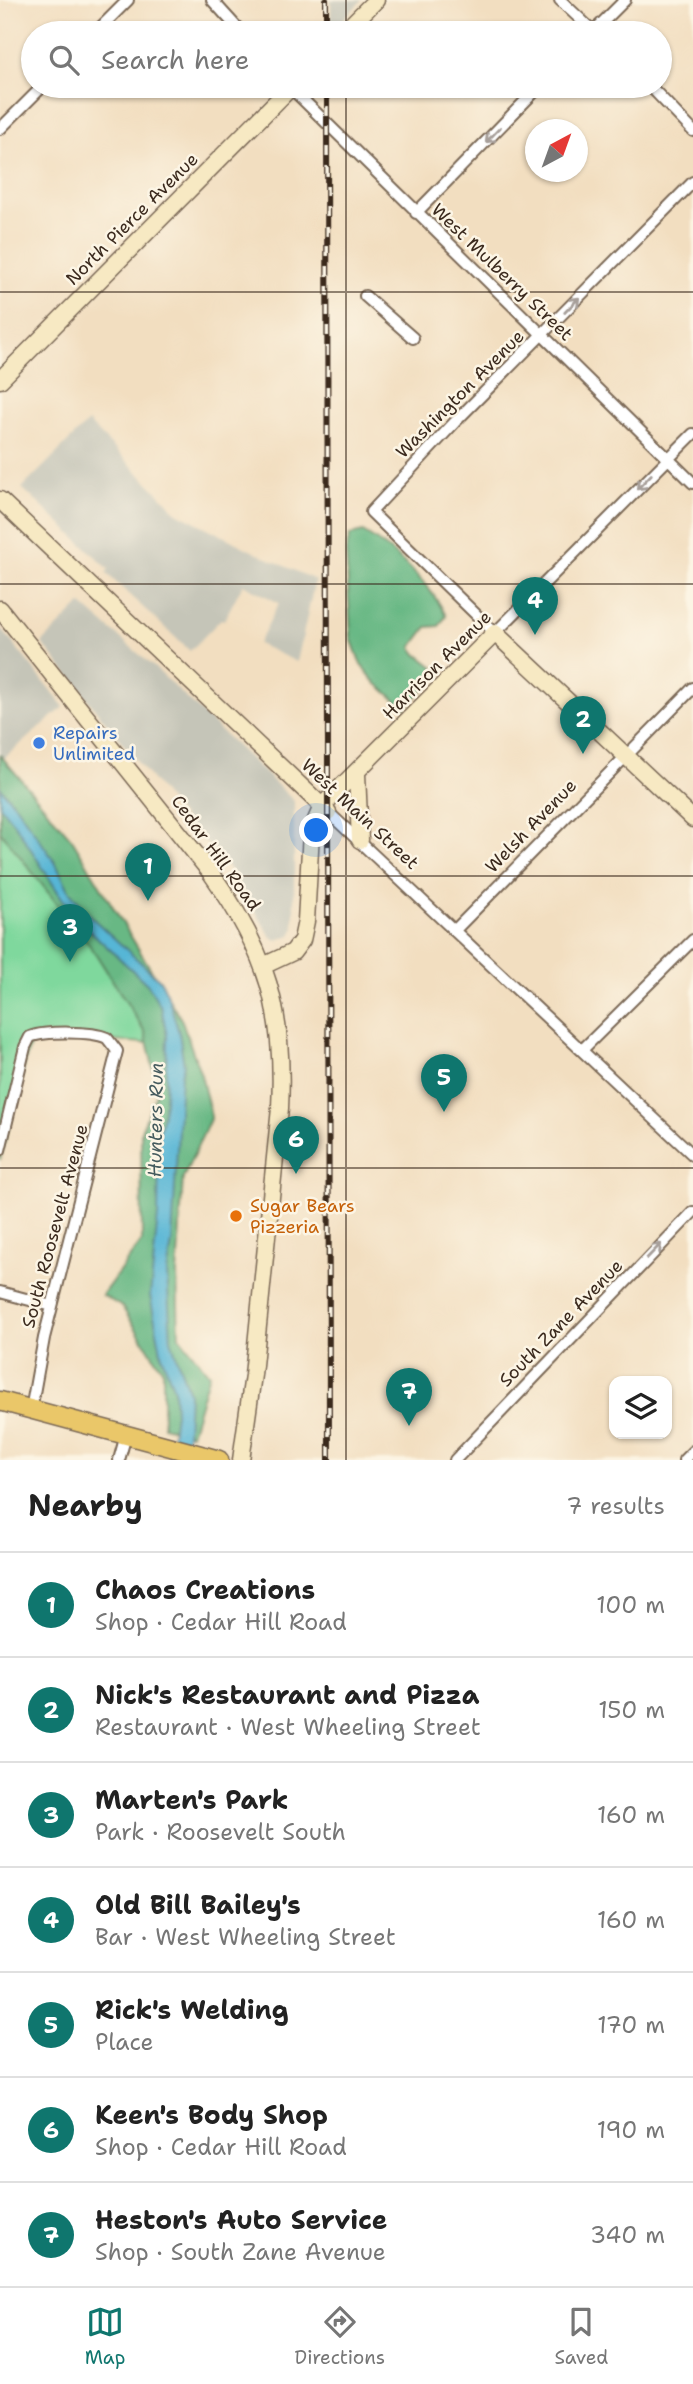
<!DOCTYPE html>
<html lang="en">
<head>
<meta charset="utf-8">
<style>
	:root { --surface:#fff; --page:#f2f2f2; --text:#222; --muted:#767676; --line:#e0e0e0; --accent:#0f766e }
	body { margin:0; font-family:"Shantell Sans",sans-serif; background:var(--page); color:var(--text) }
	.controls { position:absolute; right:21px; bottom:21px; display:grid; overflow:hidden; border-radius:14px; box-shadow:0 2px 5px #0004 }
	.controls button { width:63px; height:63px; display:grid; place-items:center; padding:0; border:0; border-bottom:2px solid var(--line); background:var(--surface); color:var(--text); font:35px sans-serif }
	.compass { position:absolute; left:525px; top:119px; width:63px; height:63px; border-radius:50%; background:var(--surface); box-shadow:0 2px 5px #0004; rotate:41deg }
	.you { position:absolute; left:317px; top:831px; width:24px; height:24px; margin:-18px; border:5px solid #fff; border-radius:50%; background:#1a73e8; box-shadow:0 0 0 10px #1a73e833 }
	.badge { display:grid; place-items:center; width:46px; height:46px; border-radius:50%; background:var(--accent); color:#fff; font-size:23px; font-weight:700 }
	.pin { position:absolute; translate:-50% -58px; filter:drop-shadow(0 2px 4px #0008) }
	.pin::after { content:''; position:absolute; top:37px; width:24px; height:21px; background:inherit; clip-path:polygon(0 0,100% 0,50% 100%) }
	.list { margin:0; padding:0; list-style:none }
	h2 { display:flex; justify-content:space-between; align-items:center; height:91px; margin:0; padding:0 28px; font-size:30px }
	h2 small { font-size:23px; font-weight:400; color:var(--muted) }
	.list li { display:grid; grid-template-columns:46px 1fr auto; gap:21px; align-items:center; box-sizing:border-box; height:105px; padding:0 28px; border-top:2px solid var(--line) }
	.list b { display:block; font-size:26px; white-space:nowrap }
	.list p { margin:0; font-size:23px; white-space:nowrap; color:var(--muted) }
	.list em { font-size:23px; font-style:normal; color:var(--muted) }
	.icon { flex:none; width:38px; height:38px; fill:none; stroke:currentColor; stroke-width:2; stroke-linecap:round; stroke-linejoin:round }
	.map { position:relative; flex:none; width:693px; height:1460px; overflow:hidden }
	.search { position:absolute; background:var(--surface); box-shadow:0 2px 5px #0004; left:21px; right:21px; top:21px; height:77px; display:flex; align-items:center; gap:18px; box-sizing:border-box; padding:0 24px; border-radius:38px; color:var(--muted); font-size:26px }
	.sheet { height:826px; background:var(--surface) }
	nav { display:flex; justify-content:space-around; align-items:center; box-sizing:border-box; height:98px; border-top:2px solid var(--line); background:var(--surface); font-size:19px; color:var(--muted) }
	nav a { display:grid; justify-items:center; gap:4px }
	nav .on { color:var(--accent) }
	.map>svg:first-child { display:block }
	.industrial { fill:#c5c5b8 }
	.green { fill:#7fd89d; stroke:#5d815e; stroke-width:2 }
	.forest { fill:#67b884; stroke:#517151; stroke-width:2 }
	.water { fill:#57b6d6; stroke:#49707a; stroke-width:2 }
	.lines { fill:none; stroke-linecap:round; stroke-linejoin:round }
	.street-casing { stroke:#7b6957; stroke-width:14 }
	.secondary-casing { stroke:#7b6957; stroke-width:19 }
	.primary-casing { stroke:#7b6957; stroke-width:21 }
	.street { stroke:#fff; stroke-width:10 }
	.secondary { stroke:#f7e9c3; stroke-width:16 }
	.primary { stroke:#eac769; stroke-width:18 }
	.rail-casing { stroke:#3b2a1e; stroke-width:6 }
	.rail { stroke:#fcf5e5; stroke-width:3.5; stroke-dasharray:10; stroke-linecap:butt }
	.oneway { stroke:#a79f9a }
	.grid { fill:none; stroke:#3b2a1e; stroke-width:2; stroke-opacity:0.55 }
	.shop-dot { fill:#3f7fe0; stroke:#fcf5e5; stroke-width:2.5 }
	.food-dot { fill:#e8710a; stroke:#fcf5e5; stroke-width:2.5 }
	.labels { text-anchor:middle; stroke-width:5; stroke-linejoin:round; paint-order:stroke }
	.street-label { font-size:18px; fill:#3b2a1e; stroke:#fcf5e5 }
	.shop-label { font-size:18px; fill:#366cbe; stroke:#fcf5e5; text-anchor:start }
	.food-label { font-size:18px; fill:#c56008; stroke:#fcf5e5; text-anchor:start }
	.water-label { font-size:19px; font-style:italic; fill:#455b5e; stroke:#fcf5e5 }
</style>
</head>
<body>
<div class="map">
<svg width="693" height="1460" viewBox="0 0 693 1460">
	<rect width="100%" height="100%" fill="#fcf5e5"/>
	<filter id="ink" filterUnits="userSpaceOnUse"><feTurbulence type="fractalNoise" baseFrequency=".0143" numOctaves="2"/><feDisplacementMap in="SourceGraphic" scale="14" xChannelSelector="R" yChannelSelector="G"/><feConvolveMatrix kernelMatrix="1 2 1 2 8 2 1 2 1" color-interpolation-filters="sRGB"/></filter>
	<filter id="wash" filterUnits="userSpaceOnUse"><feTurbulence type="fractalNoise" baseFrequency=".00686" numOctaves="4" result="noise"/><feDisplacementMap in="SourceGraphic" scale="28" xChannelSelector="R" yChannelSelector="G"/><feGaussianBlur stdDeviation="1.57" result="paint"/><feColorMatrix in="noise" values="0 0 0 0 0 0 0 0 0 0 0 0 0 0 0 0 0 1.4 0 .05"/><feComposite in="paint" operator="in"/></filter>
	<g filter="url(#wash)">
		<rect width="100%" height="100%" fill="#f2dec0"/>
		<!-- industrial -->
		<path class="industrial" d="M331,0H362L331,32Z
			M88,422L178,513L254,552L315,580L297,662L258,644L279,603L243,584L224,620L221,619L190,651L106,573L109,569L22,488Z
			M81,604L154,667L294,801V929L291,935L277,940L271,937L230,870L213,848L199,838L42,643Z
			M0,627L64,707L3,759L0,755Z"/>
		<!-- green -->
		<path class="green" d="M0,772L176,1045L32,1036L0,1160Z"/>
		<!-- forest -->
		<path class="forest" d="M363,532C394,550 431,584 446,616L439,626L427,627L412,647L417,654L434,667L436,677L405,708L376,683L361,665L351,638L346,551L350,535Z
			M0,755L72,839L182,1021L201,1075L211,1117L183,1178L177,1274L179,1336L209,1374L191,1434L163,1426V1371L122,1307L102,1295L142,1241L141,1131L158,1089L145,1032L94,951L0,831Z"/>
		<!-- water -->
		<path class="water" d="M0,787L17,807L55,862L70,892L91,917L161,981L167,993L179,1033L184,1065L181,1075L172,1242L167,1273L171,1340L189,1393L186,1460H169L175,1413L174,1390L162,1357L150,1296L158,1215L159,1134L165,1102L166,1072L167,1036L161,1007L148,985L72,914L16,826L0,806Z"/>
	</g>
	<g filter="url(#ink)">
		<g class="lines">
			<defs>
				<path id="street" d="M212,0L242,33
					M560,0L595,33
					M95,33L128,0
					M592,33L625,0
					M289,86L693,483
					M650,86L693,131
					M0,129L43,86
					M693,182L455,422L371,512L495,633L693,434
					M416,213L540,86
					M365,296L413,338
					M328,812L693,1155
					M455,930L693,688
					M582,1050L693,940
					M0,1150L25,1047L30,1037C45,1031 92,1031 107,1038L117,1051L44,1338L31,1410
					M0,1292L52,1306
					M119,1460L126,1435
					M455,1460L693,1212
					M684,1460L693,1451"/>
				<path id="secondary" d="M343,33L376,0
					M0,380L292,86
					M0,500L328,812
					M0,609L211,873C267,952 285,1011 280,1108L253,1375L241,1460
					M357,774L360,840
					M263,966L293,952L302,940L306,921L311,832L322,806L495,633L693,819"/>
				<path id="primary" d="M0,1401L219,1460"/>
			</defs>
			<!-- street casing -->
			<use href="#street" class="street-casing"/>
			<!-- secondary casing -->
			<use href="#secondary" class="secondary-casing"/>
			<!-- primary casing -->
			<use href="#primary" class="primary-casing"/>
			<!-- street -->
			<use href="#street" class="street"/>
			<!-- secondary -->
			<use href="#secondary" class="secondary"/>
			<!-- primary -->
			<use href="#primary" class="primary"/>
			<defs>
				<path id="rail" d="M326,0V33
					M327,86L329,1460"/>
			</defs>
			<!-- rail casing -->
			<use href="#rail" class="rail-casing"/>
			<!-- rail -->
			<use href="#rail" class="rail"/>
		</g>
		<!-- one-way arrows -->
		<defs><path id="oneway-shaft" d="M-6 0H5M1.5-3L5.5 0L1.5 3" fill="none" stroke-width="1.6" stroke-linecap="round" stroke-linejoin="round" transform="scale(1.75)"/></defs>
		<g class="oneway">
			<use href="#oneway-shaft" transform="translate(493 135) rotate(134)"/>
			<use href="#oneway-shaft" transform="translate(572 305) rotate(-46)"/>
			<use href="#oneway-shaft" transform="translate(644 482) rotate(134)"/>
			<use href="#oneway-shaft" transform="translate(654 1251) rotate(-46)"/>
		</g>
	</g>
	<!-- grid -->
	<path class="grid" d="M346,0V33M346,86V1460M0,292H693M0,584H693M0,876H693M0,1168H693"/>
	<!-- markers -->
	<circle class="shop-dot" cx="39" cy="743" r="7"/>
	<circle class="food-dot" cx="236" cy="1216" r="7"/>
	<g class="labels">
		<!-- street labels -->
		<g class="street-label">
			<text transform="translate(132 219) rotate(-45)" y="6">North Pierce Avenue</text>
			<text transform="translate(502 272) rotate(44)" y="6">West Mulberry Street</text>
			<text transform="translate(460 394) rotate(-45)" y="6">Washington Avenue</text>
			<text transform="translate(437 665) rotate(-45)" y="6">Harrison Avenue</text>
			<text transform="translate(360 814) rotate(43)" y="6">West Main Street</text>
			<text transform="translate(531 826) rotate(-46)" y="6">Welsh Avenue</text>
			<text transform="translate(216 853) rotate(54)" y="6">Cedar Hill Road</text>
			<text transform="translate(55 1226) rotate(-75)" y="6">South Roosevelt Avenue</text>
			<text transform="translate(561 1323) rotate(-46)" y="6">South Zane Avenue</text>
		</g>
		<!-- shop labels -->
		<g class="shop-label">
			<text x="53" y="739">Repairs<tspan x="53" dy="21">Unlimited</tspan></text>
		</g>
		<!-- food labels -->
		<g class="food-label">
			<text x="250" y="1212">Sugar Bears<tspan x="250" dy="21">Pizzeria</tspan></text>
		</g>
		<!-- water labels -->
		<g class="water-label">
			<text transform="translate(155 1120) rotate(-89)" y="7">Hunters Run</text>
		</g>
	</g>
</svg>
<div class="controls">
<button><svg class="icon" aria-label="layers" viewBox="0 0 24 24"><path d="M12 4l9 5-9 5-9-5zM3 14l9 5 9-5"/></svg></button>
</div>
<svg class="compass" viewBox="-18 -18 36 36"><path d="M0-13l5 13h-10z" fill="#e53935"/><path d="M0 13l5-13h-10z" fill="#767676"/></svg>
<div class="you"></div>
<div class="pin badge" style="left:148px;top:901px">1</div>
<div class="pin badge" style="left:583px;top:754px">2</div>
<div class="pin badge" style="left:70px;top:962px">3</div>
<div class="pin badge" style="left:535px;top:635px">4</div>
<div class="pin badge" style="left:444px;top:1112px">5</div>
<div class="pin badge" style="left:296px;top:1174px">6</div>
<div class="pin badge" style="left:409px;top:1426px">7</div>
<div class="search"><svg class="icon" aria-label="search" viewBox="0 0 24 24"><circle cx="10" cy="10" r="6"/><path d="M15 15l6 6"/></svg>Search here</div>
</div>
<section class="sheet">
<h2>Nearby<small>7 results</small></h2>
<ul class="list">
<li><span class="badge">1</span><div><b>Chaos Creations</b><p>Shop · Cedar Hill Road</p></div><em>100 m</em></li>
<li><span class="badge">2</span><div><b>Nick's Restaurant and Pizza</b><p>Restaurant · West Wheeling Street</p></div><em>150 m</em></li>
<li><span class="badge">3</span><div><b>Marten's Park</b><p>Park · Roosevelt South</p></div><em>160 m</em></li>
<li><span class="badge">4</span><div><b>Old Bill Bailey's</b><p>Bar · West Wheeling Street</p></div><em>160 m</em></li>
<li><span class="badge">5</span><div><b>Rick's Welding</b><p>Place</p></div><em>170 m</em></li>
<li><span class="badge">6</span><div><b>Keen's Body Shop</b><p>Shop · Cedar Hill Road</p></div><em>190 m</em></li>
<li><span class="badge">7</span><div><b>Heston's Auto Service</b><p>Shop · South Zane Avenue</p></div><em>340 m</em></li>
</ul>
</section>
<nav>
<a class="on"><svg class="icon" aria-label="map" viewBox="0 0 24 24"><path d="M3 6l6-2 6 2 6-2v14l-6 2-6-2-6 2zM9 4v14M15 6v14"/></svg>Map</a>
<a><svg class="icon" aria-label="directions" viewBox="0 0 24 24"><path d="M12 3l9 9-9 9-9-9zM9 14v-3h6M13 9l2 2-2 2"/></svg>Directions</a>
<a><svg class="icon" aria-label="saved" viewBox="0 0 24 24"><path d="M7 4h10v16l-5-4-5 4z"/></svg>Saved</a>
</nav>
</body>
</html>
